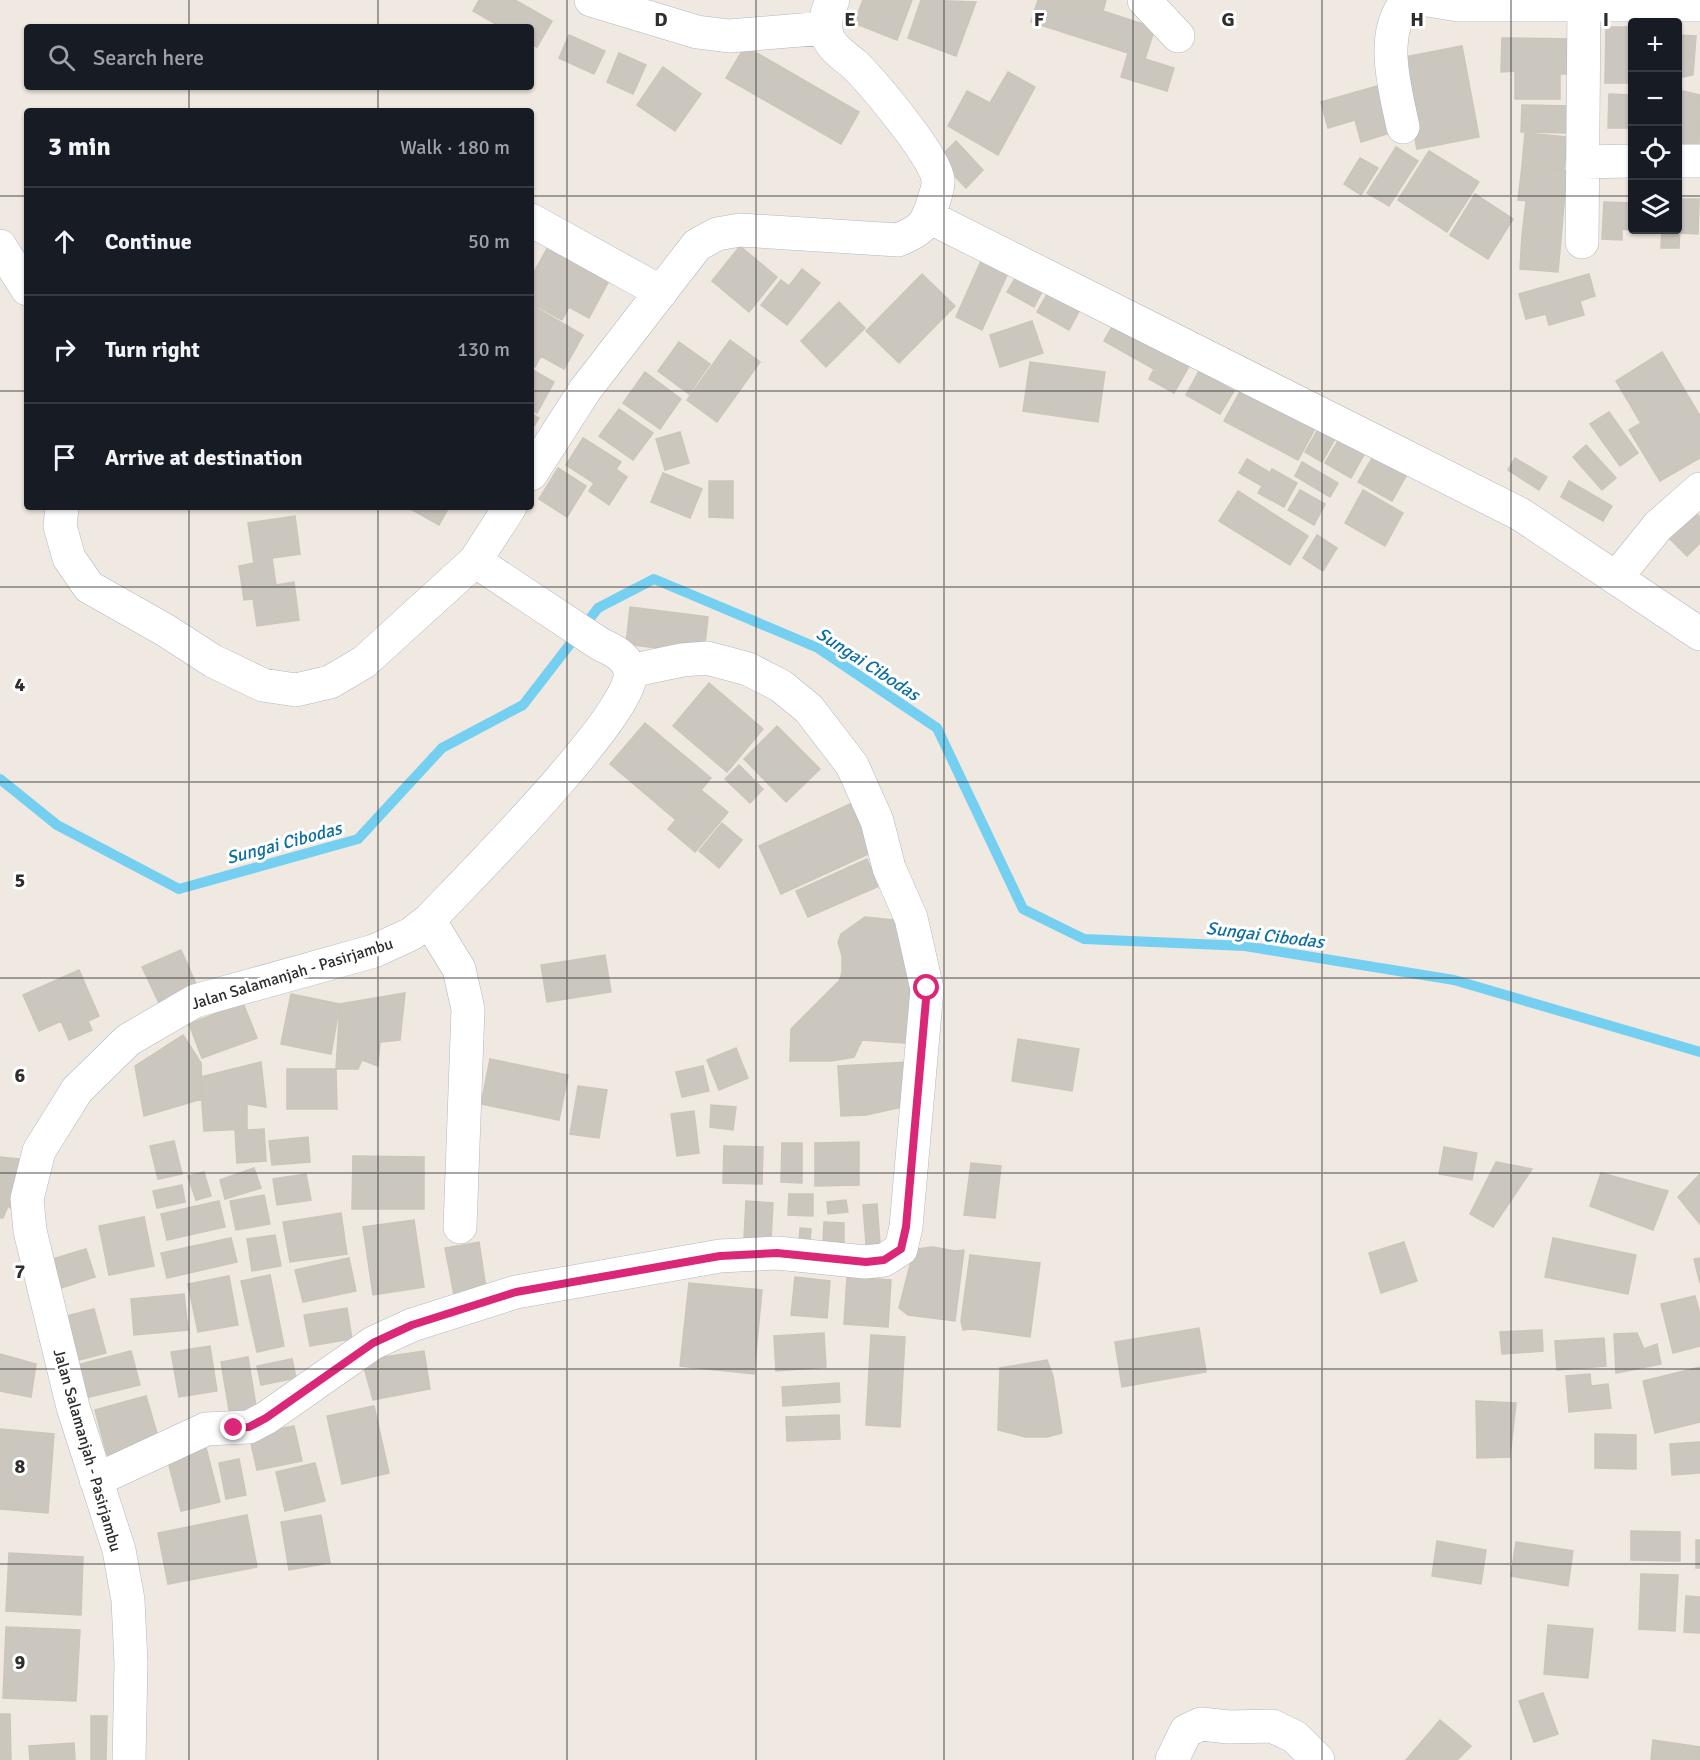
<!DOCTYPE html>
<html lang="en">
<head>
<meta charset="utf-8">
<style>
	:root { --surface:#171b24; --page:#20242c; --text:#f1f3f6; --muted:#9ea1a6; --line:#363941 }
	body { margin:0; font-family:Signika,sans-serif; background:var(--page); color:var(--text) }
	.controls { position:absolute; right:18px; top:18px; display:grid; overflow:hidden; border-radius:6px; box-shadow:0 2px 4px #0004 }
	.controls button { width:54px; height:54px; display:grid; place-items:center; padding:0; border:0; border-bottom:2px solid var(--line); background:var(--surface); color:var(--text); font:30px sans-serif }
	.stop { position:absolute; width:18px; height:18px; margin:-14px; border:4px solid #db2777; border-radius:50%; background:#fff }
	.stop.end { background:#db2777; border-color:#fff; box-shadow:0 2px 6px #0008 }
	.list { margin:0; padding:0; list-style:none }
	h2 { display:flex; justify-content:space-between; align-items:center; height:78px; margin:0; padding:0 24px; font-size:26px }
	h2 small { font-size:20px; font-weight:400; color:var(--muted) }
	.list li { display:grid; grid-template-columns:39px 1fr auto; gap:18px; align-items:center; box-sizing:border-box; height:108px; padding:0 24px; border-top:2px solid var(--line) }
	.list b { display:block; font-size:22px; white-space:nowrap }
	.list em { font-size:20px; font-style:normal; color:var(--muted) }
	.icon { flex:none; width:33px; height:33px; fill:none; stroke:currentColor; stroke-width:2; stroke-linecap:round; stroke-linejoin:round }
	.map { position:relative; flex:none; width:1700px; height:1760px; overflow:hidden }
	.search { position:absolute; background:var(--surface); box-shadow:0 2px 4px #0004; left:24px; top:24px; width:510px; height:66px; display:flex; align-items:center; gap:15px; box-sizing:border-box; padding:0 21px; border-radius:6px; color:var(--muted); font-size:22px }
	.panel { position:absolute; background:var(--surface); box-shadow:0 2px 4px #0004; left:24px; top:108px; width:510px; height:402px; border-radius:6px }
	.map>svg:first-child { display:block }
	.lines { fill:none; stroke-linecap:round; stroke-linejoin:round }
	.stream { stroke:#75cff0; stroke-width:10 }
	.building { fill:#cbc7bf; stroke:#cbc5ba; stroke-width:1.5 }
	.minor-casing { stroke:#b4b7c1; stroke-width:34 }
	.minor { stroke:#fff; stroke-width:33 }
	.route { stroke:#db2777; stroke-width:8 }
	.grid { fill:none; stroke:#2e2e2e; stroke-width:1.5; stroke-opacity:0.55 }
	.labels { text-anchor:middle; stroke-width:6; stroke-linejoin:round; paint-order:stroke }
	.street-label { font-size:16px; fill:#2e2e2e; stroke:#fff }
	.water-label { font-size:18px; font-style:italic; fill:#0d6fa3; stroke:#fff }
	.grid-label { font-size:20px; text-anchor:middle; font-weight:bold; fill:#2e2e2e; stroke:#fff; stroke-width:6; stroke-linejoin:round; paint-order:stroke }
</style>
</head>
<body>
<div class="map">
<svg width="1700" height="1760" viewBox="0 0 1700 1760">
	<rect width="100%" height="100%" fill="#efe9e1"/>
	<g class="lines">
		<!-- stream -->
		<path class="stream" d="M0,779L57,825L179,889L358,839L442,748L523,705L598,608L654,579L818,648L937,728L1023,909L1084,939L1245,946L1454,980L1700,1052"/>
	</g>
	<!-- building -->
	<path class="building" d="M479,0H515L552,21L537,47L531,44V27H501L473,11Z
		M863,0H912L897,40L854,23Z
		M921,0L976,2L956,56L908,38Z
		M1038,0H1106L1103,11L1155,28L1145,59L1174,68L1167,91L1121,77L1128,53L1031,22Z
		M1606,27H1632V83H1605Z
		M569,35L605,51L594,74L559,58Z
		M1678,35L1696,36L1693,75L1678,78Z
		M1502,38L1575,39V74H1560V99H1515V71L1501,72Z
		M745,46L859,112L841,144L726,78Z
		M1462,46L1479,137L1417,149L1399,58Z
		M619,53L646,65L633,94L607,82Z
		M663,67L701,94L675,131L637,105Z
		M1008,72L1035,87L998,155L948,126L967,91L990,103Z
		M1381,85L1393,132L1361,142L1355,120L1328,128L1321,102Z
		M1678,90L1700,95L1699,145H1678Z
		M1609,94L1632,95V128H1608Z
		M1522,105L1570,106L1569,133L1521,132Z
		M1525,133L1567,137L1564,170L1522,166Z
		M956,141L983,170L966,188L938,159Z
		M1396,147L1418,161L1389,206L1367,193Z
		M1429,151L1479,182L1447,232L1398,200Z
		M1360,158L1378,168L1361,195L1344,184Z
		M1522,166L1567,171L1564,204L1518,200Z
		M1475,194L1513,219L1488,259L1450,235Z
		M1678,199H1681L1679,248H1661L1662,230H1678Z
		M1681,199H1699L1698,234L1680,233Z
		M1526,201L1564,204L1561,239L1522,235Z
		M1604,202L1631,203L1629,230L1622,229V240L1602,239Z
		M1631,203L1632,230L1662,231L1629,230Z
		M1522,235L1561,239L1558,272L1520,269Z
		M550,243L611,277L589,318L569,307L562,320L531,303V278Z
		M740,246L777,277L749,312L712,281Z
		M981,261L1008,273L982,330L956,317Z
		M1021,268L1047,282L1034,307L1007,292Z
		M802,269L820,283L787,325L761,305L781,280L789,286Z
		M922,274L955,306L899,363L866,331Z
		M1589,274L1595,296L1580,301L1584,315L1549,325L1546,314L1526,319L1519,294Z
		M1054,282L1085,300L1069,330L1037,312Z
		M839,302L865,328L826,367L801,341Z
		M531,305L583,335L564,369L541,356L535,367L531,364Z
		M1118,316L1193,359L1174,393L1149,379L1154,369L1104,341Z
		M1032,321L1043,353L1000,367L990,335Z
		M730,340L760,362L717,422L687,400Z
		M679,342L710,364L689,394L658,371Z
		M1662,352L1700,416V458L1660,481L1629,430L1641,423L1616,381Z
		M1030,362L1105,372L1098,422L1023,411Z
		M531,369L554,382L537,413L531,409Z
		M1199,371L1234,391L1220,414L1186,395Z
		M645,372L681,399L660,429L623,403Z
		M1243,386L1317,425L1298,460L1224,421Z
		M619,409L653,433L633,460L599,436Z
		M1609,412L1638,453L1620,466L1590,424Z
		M531,413L539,418L531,431Z
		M1323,421L1340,430L1322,462L1305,452Z
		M1345,429L1370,444L1351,478L1325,463Z
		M680,432L689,463L665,470L656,439Z
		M583,438L621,462L616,469L627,477L609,505L589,491L594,483L566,465Z
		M1586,445L1616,478L1602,490L1573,457Z
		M1378,448L1411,467L1392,501L1358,482Z
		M1515,458L1547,477L1539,490L1508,470Z
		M1247,459L1269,472L1262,486L1239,473Z
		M1302,462L1338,483L1330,497L1295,476Z
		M558,468L586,486L567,517L539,499Z
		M1272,469L1297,483L1284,507L1258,493Z
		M663,473L702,489L690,518L651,502Z
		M709,481H733V518L709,517Z
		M1569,481L1612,506L1603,521L1561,497Z
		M1300,490L1325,504L1314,525L1288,510Z
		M1363,490L1403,513L1385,546L1345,523Z
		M1238,491L1308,536L1290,565L1219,521Z
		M407,507H449L439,525Z
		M1696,513L1700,517V543L1687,556L1669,538Z
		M295,516L300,554L272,558L276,585L294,582L299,620L257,626L253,599L244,600L239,566L254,563L248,523Z
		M1317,535L1337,548L1323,571L1303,558Z
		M630,607L708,617L704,654L626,644Z
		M709,683L763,729L727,772L673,726Z
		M645,723L711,778L676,820L610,764Z
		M777,726L820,769L786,802L744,759Z
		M739,765L763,789L750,803L725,779Z
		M701,790L728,812L695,852L668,829Z
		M850,804L873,852L781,894L759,846Z
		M722,823L742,840L719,868L699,851Z
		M867,859L879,886L808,917L796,891Z
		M865,917L904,921L918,1044L862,1040L854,1057L832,1061H790L791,1029L839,981L842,973V956L838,942L841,934Z
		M181,950L198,988L160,1005L142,967Z
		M605,955L611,992L547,1002L541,965Z
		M79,970L99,1016L88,1021L92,1030L69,1040L61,1021L39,1031L23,995Z
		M405,993L400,1040L380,1042L378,1066L362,1060L358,1069H336L340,1004Z
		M291,994L340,1004L331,1054L281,1044Z
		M243,1003L257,1038L202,1058L189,1024Z
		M183,1035L201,1063L202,1099L144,1116L135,1066Z
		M1018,1039L1079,1049L1072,1091L1012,1081Z
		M736,1048L748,1078L719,1090L707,1060Z
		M490,1059L568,1075L559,1120L481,1104Z
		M261,1062L266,1107L247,1104V1129L204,1131L200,1077Z
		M908,1062L907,1106L866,1115L841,1116L838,1066Z
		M703,1066L709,1091L682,1097L676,1072Z
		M287,1069H336L337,1109H287Z
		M578,1086L607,1090L599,1138L570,1134Z
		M711,1105L736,1107L733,1130L710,1127Z
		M694,1111L699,1153L677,1156L671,1114Z
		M264,1129L266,1161L237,1163L235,1131Z
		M308,1137L310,1162L272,1165L269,1141Z
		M174,1141L182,1174L158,1179L150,1146Z
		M859,1142V1185L815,1186V1143Z
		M782,1143H802V1183L781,1182Z
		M724,1146L763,1147L762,1184L723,1183Z
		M1444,1147L1477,1153L1472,1180L1439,1174Z
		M353,1156L424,1157V1209H352Z
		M0,1157L19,1159L20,1216L8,1206L3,1218H0Z
		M1496,1162L1532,1169L1493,1227L1470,1214Z
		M971,1163L1001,1166L995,1218L964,1215Z
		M254,1168L261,1188L225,1199L220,1180Z
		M204,1172L211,1196L196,1200L188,1176Z
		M1601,1173L1668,1191L1653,1230L1590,1206Z
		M306,1174L311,1200L277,1205L273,1179Z
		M1700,1174V1224L1678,1197Z
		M182,1185L185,1202L157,1208L153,1191Z
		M789,1194H813V1216L788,1215Z
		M264,1195L270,1224L236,1230L230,1201Z
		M846,1200L848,1212L828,1214L827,1202Z
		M219,1201L225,1227L167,1240L161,1214Z
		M746,1201L773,1203L771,1240L744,1238Z
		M877,1204L880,1243L866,1244L863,1205Z
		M341,1213L347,1254L290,1262L283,1222Z
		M144,1217L154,1266L109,1275L99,1226Z
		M414,1220L424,1287L373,1295L363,1227Z
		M824,1222L844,1223V1243L823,1242Z
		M800,1228L811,1229L810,1242L799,1241Z
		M275,1235L281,1266L252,1271L247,1239Z
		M231,1238L237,1262L167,1278L161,1253Z
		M1553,1238L1636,1255L1628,1294L1545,1277Z
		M479,1242L487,1295L455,1300L445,1248Z
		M1404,1242L1417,1281L1381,1293L1369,1253Z
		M932,1247L955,1251L964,1250L955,1321L908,1315L899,1308L911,1261L918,1249Z
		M86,1249L95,1277L55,1290L46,1261Z
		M970,1255L1040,1263L1030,1337L973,1329L963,1330L961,1321Z
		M349,1258L356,1291L303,1302L295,1270Z
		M1700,1258V1283L1694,1259Z
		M270,1275L284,1346L257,1352L241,1281Z
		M229,1276L238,1325L198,1332L188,1284Z
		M795,1277L830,1281L827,1318L791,1315Z
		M847,1277L891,1280L888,1327L844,1324Z
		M689,1283L762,1290L754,1374L680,1366Z
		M184,1294L188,1330L134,1335L131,1299Z
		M1695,1296L1700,1314V1346L1673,1353L1661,1304Z
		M347,1308L352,1339L310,1346L304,1315Z
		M94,1309L106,1353L75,1361L63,1317Z
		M1199,1328L1206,1372L1122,1387L1115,1342Z
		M1542,1330L1543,1351L1502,1354L1500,1332Z
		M824,1333L826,1367L776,1371L774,1336Z
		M1637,1333L1644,1349L1657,1344L1661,1364L1616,1373L1614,1334Z
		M871,1335L905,1337L900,1427L866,1425Z
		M1604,1338L1606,1366L1557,1370L1555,1341Z
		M210,1346L217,1391L179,1397L171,1352Z
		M131,1351L140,1385L81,1399L73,1366Z
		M424,1351L430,1389L373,1400L362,1360Z
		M0,1354L36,1364L31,1397L0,1391Z
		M248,1357L258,1418L231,1422L221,1362Z
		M292,1359L296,1378L261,1385L257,1366Z
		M1047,1360L1053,1376L1062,1433L1047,1437H1026L998,1430L1000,1368Z
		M1700,1367V1422L1655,1433L1643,1381Z
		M1590,1374L1591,1386L1608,1384L1611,1408L1569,1412L1566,1376Z
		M839,1383L840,1402L783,1406L782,1387Z
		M146,1396L159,1440L107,1455L95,1410Z
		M1476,1401L1516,1403L1510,1457L1477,1458Z
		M374,1406L389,1473L342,1484L327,1416Z
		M839,1415L840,1439L787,1441L786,1417Z
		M294,1426L302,1461L257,1470L249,1435Z
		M0,1429L54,1434L48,1513L0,1509Z
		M1595,1434L1636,1435V1469L1595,1468Z
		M1700,1442V1473L1672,1475L1670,1444Z
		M205,1444L220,1502L181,1511L166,1454Z
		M239,1459L246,1495L226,1499L219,1463Z
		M315,1463L325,1501L285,1511L276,1472Z
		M247,1515L257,1567L168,1584L158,1533Z
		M321,1515L330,1563L289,1570L281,1522Z
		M1631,1531L1680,1532V1561L1631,1560Z
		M1696,1540H1700V1568H1696Z
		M1437,1541L1486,1550L1481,1584L1432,1576Z
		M1516,1542L1573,1551L1568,1586L1511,1576Z
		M9,1553L83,1557L81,1615L6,1611Z
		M1641,1574L1678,1575L1675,1631L1639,1629Z
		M1686,1596L1700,1597V1633L1684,1632Z
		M1548,1625L1593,1629L1588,1678L1544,1674Z
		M6,1627L80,1630L76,1701L3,1698Z
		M1543,1693L1558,1734L1534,1742L1519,1701Z
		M0,1714H10L11,1760H0Z
		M91,1716H107L106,1760H91Z
		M1440,1720L1471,1746L1457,1760H1406Z
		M1653,1740L1700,1747V1760H1651Z
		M74,1743L75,1760H30L29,1746Z"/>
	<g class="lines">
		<defs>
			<path id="minor" d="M591,0L697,32L729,36L825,28
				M1144,0L1178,36
				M1428,0L1458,5H1700
				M1403,127C1395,88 1378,33 1408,0
				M1678,161H1700
				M1583,162L1632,161
				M929,217L1520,514L1700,634
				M531,220L661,292
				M1582,242L1584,5
				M0,246L27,289
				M531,474L585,390L697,245L717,234L740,230L898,240C920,231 926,226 933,203C935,196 939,187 938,180C936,157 873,83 855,65C847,58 837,52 831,43C822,30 825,13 833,0
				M62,507L60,526L69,558L89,587L165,630L213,661L263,685L296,690L330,682L364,662L475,561L510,507
				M1616,578L1658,526L1700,489
				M429,920L459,969L468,1009L460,1227
				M96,1480L206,1429L249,1427L266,1418L373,1343L412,1325L516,1292L720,1256L777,1253L865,1262L884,1260L901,1249L906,1227L927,989L911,918L889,868L877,821L852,765L809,709L781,686L748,669L707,658L682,660L630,671
				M129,1760L131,1663L128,1600L119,1550L73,1407L30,1231L27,1199L39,1151L77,1090L128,1040L195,1001L374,951L411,934L429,920C460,887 641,707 630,670C626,656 613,650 600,644L475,561
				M1172,1760L1186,1731L1201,1724L1229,1727L1272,1726L1295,1737L1318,1760"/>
		</defs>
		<!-- minor casing -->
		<use href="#minor" class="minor-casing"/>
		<!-- minor -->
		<use href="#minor" class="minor"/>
	</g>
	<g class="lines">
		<!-- route -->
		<path class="route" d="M234,1428L249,1427L266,1418L373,1343L412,1325L516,1292L720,1256L777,1253L866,1262L884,1260L901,1249L906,1227L927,988"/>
	</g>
	<!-- grid -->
	<path class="grid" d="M189,0V27M378,0V27M567,0V1760M756,0V1760M944,0V1760M1133,0V1760M1322,0V1760M1511,0V1760M189,87V111M378,87V111M0,196H27M531,196H1632M1678,196H1700M0,391H27M531,391H1700M189,507V1760M378,507V1760M0,587H1700M0,782H1700M0,978H1700M0,1173H1700M0,1369H1700M0,1564H1700"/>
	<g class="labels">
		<!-- street labels -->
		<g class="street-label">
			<text transform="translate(292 973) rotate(-17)" y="6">Jalan Salamanjah - Pasirjambu</text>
			<text transform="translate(88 1450) rotate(74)" y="6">Jalan Salamanjah - Pasirjambu</text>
		</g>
		<!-- water labels -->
		<g class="water-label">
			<text transform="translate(868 664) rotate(33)" y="6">Sungai Cibodas</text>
			<text transform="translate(284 843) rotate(-15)" y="6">Sungai Cibodas</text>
			<text transform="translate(1265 935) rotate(7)" y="6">Sungai Cibodas</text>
		</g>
	</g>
	<g class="grid-label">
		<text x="661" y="26">D</text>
		<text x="850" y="26">E</text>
		<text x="1039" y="26">F</text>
		<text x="1228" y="26">G</text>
		<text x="1417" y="26">H</text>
		<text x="1606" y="26">I</text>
		<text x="20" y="691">4</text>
		<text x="20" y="887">5</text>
		<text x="20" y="1082">6</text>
		<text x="20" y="1278">7</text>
		<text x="20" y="1473">8</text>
		<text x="20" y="1669">9</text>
	</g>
</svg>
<div class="controls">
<button>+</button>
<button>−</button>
<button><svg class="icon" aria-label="locate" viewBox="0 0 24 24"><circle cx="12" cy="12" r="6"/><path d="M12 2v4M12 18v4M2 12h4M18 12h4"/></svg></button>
<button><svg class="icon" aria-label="layers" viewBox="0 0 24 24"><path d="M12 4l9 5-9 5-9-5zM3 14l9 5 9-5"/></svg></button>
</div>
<div class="stop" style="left:927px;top:988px"></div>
<div class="stop end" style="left:234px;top:1428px"></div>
<div class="search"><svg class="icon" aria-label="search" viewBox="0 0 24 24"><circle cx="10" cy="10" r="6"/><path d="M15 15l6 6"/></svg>Search here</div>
<section class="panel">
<h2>3 min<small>Walk · 180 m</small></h2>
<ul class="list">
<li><svg class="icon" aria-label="ahead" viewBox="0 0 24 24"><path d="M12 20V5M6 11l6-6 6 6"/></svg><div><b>Continue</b></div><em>50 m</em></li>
<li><svg class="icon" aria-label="right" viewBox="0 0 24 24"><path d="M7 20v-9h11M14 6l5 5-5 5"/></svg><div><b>Turn right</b></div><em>130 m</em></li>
<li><svg class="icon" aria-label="arrive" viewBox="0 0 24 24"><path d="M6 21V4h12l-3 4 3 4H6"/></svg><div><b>Arrive at destination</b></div></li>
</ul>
</section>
</div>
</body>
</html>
